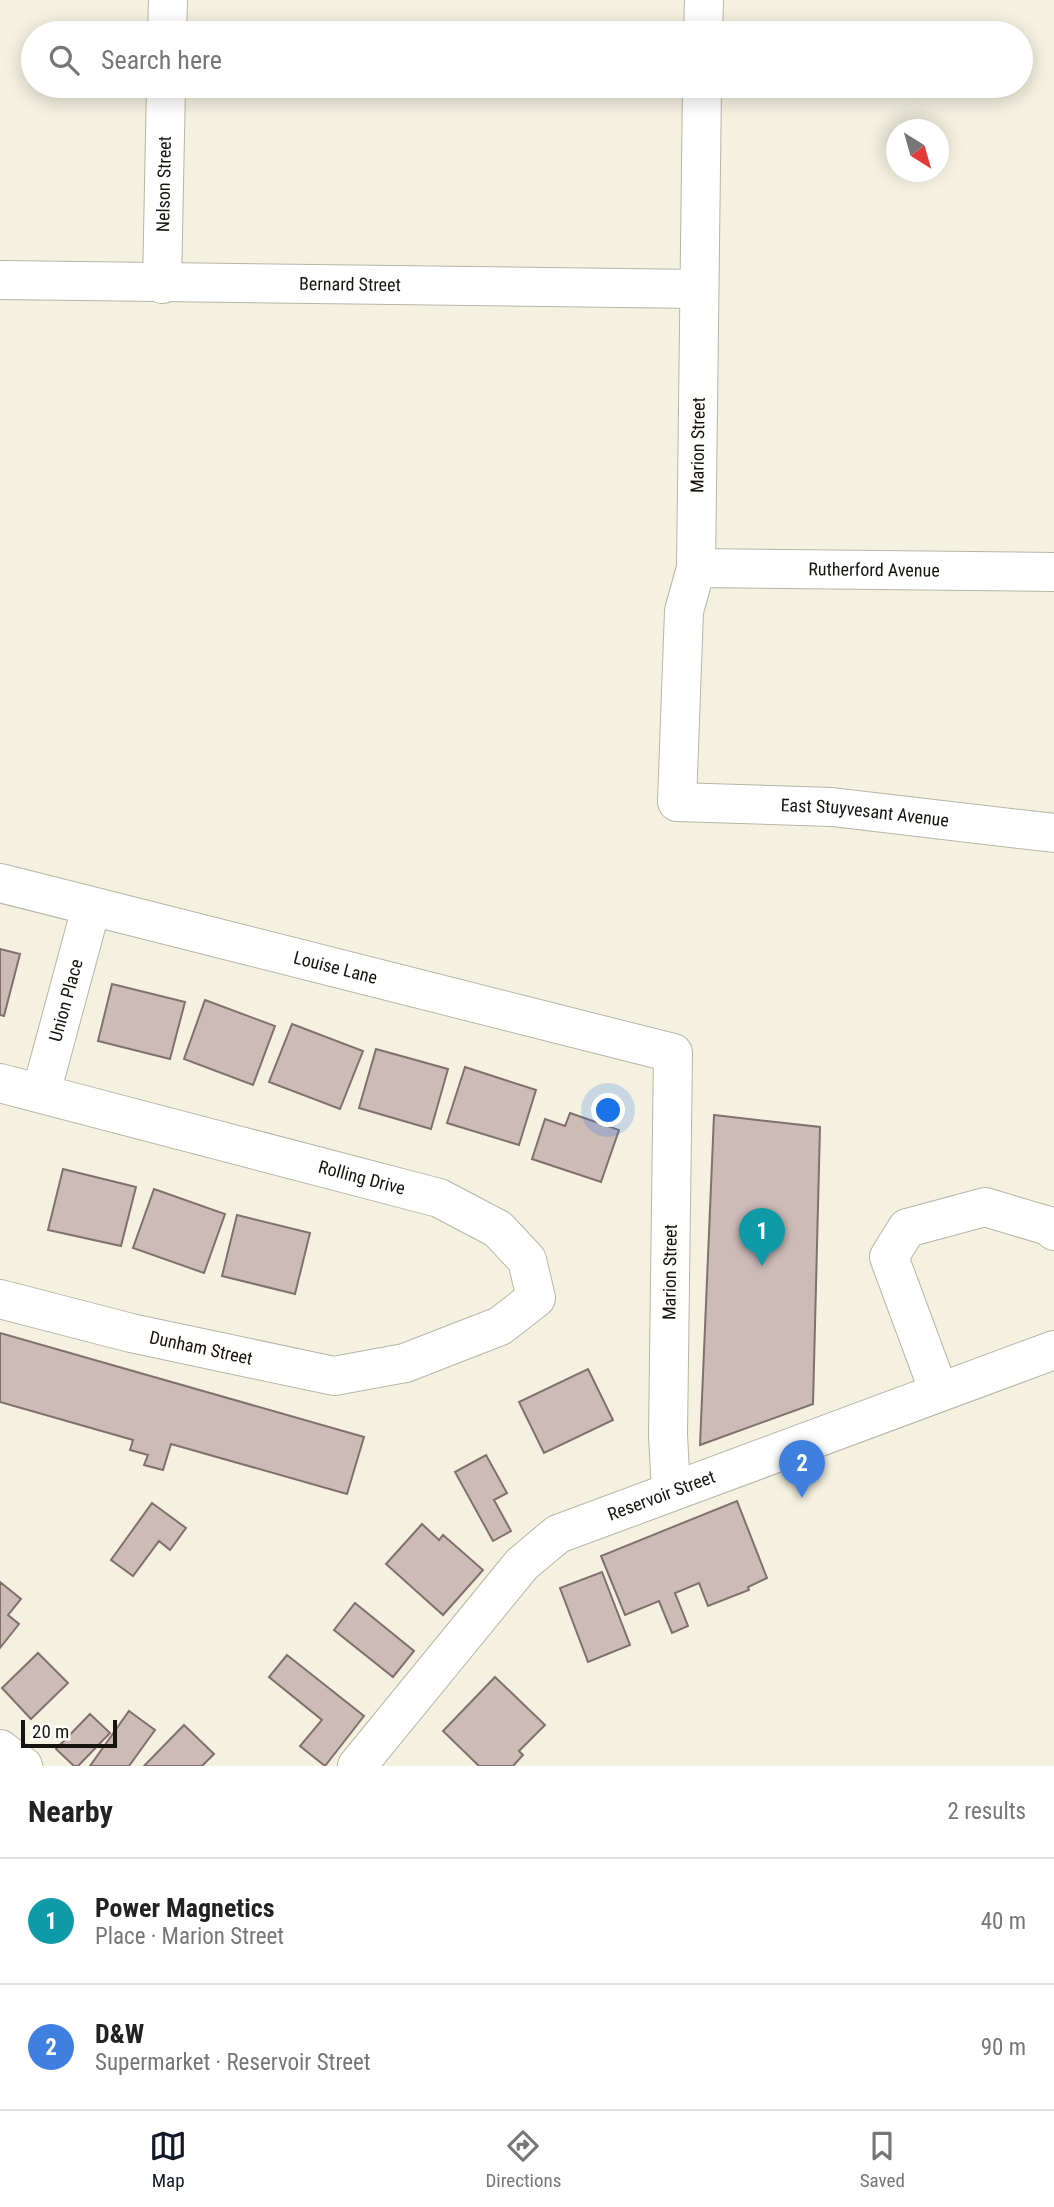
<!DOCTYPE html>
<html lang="en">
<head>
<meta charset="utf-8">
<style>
	:root { --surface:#fff; --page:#f2f2f2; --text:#222; --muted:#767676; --line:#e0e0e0; --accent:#111827 }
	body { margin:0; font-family:"Roboto Condensed",sans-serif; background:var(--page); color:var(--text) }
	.compass { position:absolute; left:886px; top:119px; width:63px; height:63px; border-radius:50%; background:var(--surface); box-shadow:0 4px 18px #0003; rotate:143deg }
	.scale { position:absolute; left:21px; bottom:18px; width:96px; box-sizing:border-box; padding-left:7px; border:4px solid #15140f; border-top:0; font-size:19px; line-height:24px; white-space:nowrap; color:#15140f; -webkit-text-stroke:5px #fffefb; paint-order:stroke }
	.you { position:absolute; left:609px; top:1111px; width:24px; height:24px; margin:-18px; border:5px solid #fff; border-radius:50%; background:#1a73e8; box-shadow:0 0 0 10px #1a73e833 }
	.badge { display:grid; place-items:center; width:46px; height:46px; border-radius:50%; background:var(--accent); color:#fff; font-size:23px; font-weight:700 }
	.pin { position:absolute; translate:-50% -58px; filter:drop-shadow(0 2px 4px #0008) }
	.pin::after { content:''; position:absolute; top:37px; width:24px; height:21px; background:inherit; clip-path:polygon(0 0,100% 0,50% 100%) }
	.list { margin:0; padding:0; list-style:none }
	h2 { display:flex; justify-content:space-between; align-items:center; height:91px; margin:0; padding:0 28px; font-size:30px }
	h2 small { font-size:23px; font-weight:400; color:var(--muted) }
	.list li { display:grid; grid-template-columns:46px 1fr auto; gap:21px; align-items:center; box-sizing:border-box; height:126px; padding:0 28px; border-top:2px solid var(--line) }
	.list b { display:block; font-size:26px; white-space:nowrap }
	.list p { margin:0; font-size:23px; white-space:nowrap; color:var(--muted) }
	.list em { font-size:23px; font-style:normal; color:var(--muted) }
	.icon { flex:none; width:38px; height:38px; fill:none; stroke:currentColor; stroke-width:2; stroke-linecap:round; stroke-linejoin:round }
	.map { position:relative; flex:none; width:1054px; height:1766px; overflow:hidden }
	.search { position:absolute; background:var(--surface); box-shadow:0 4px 18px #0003; left:21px; right:21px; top:21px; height:77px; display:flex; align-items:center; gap:18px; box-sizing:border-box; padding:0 24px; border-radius:38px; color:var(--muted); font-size:26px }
	.sheet { height:343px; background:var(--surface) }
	nav { display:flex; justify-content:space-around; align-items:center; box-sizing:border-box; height:98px; border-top:2px solid var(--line); background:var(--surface); font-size:19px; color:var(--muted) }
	nav a { display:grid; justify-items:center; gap:4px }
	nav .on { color:var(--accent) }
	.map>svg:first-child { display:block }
	.building { fill:#cdbbb8; stroke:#81706d; stroke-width:2 }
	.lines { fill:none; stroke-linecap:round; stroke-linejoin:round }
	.minor-casing { stroke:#b7b5a6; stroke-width:40 }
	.minor { stroke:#fff; stroke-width:38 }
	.labels { text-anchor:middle; stroke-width:6; stroke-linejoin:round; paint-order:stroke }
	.street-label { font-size:18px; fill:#15140f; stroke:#fffefb }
</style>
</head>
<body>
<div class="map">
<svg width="1054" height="1766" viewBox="0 0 1054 1766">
	<rect width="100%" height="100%" fill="#f4f1e1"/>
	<!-- building -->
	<path class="building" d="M0,949L20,954L4,1016L0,1015Z
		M112,984L185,1002L170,1059L98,1041Z
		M205,1000L275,1026L253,1085L184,1059Z
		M292,1024L363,1051L340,1109L269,1082Z
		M376,1049L448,1069L431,1129L359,1108Z
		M465,1067L536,1090L519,1145L447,1123Z
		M570,1113L619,1130L601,1182L532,1159L545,1119L565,1126Z
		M714,1115L820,1127L813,1404L700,1445Z
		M63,1169L136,1187L121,1246L48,1230Z
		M154,1189L225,1214L204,1273L133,1248Z
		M237,1215L310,1233L295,1294L222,1276Z
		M0,1333L364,1437L347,1494L171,1444L163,1470L144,1465L148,1455L130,1450L133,1440L0,1402Z
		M588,1369L613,1420L544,1453L519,1402Z
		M486,1455L507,1493L494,1500L511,1531L493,1541L455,1472Z
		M737,1501L767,1578L748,1587L749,1590L708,1606L699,1583L675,1593L688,1626L672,1633L659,1601L625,1615L601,1556Z
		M152,1503L186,1528L170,1550L159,1541L133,1576L111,1560Z
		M422,1524L439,1540L443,1535L483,1570L443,1615L386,1564Z
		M602,1572L630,1645L588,1662L560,1588Z
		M0,1582L21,1599L8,1615L19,1624L0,1648Z
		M355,1603L414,1651L393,1677L334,1630Z
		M38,1653L68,1683L31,1719L2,1688Z
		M287,1655L364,1716L325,1766L300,1746L322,1720L269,1677Z
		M495,1677L545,1725L519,1751L523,1755L513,1766H479L443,1731Z
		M129,1711L155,1730L129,1766H90Z
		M90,1714L110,1733L78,1766H74L56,1749Z
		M184,1725L214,1754L202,1766H144Z"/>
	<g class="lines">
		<defs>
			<g id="minor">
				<path d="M167,33L168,0"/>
				<path d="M703,33L704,0"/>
				<path id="s1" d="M702,86L696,568L684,611L677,802L832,807L1054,833"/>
				<path id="s2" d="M0,280L699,289"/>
				<path id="s3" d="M162,284L166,86"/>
				<path id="s4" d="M696,568L1054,572"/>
				<path id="s5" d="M0,883L673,1053L668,1435L671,1491"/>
				<path id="s6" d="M0,1083L439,1198L498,1229L527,1260L536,1298L500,1326L405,1363L334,1376L131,1333L0,1299"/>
				<path id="s7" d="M41,1093L91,908"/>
				<path d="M939,1392L889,1257L907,1228L985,1207L1052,1227L1054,1231"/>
				<path d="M0,1749L23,1766"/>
				<path id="s8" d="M357,1766L522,1564L558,1534L1054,1350"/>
			</g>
		</defs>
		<!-- minor casing -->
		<use href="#minor" class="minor-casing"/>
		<!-- minor -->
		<use href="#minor" class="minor"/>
	</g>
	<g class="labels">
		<!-- street labels -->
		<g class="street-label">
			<text dy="6" stroke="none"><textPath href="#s3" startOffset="100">Nelson Street</textPath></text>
			<text dy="6" stroke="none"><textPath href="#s2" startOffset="350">Bernard Street</textPath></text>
			<text transform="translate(698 445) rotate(-89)" y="6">Marion Street</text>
			<text dy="6" stroke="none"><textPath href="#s4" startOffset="178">Rutherford Avenue</textPath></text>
			<text dy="6" stroke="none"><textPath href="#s1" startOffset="906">East Stuyvesant Avenue</textPath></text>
			<text dy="6" stroke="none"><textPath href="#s5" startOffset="346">Louise Lane</textPath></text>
			<text dy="6" stroke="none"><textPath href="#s7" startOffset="96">Union Place</textPath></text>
			<text dy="6" stroke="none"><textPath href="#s6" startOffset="374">Rolling Drive</textPath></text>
			<text transform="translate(670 1272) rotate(-89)" y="6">Marion Street</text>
			<text transform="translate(201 1348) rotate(12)" y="6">Dunham Street</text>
			<text dy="6" stroke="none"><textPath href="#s8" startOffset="418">Reservoir Street</textPath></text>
		</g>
	</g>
</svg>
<svg class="compass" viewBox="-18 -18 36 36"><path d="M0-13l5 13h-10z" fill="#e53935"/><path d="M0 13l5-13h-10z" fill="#767676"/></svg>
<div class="scale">20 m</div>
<div class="you"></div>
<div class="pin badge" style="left:762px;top:1266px;background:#0f9aa8">1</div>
<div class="pin badge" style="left:802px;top:1498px;background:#3f7fe0">2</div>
<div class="search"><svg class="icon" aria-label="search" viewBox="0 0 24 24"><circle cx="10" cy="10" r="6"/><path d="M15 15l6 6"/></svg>Search here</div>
</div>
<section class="sheet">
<h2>Nearby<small>2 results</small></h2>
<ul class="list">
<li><span class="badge" style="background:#0f9aa8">1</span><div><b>Power Magnetics</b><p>Place · Marion Street</p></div><em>40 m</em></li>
<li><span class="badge" style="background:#3f7fe0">2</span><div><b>D&amp;W</b><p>Supermarket · Reservoir Street</p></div><em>90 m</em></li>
</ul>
</section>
<nav>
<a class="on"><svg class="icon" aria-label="map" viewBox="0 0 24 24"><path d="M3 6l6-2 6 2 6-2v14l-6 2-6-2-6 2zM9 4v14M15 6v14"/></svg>Map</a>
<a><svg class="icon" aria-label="directions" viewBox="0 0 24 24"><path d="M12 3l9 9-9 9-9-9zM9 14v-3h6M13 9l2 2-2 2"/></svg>Directions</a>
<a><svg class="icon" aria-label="saved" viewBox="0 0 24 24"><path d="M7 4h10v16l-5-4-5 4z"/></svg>Saved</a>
</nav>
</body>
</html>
